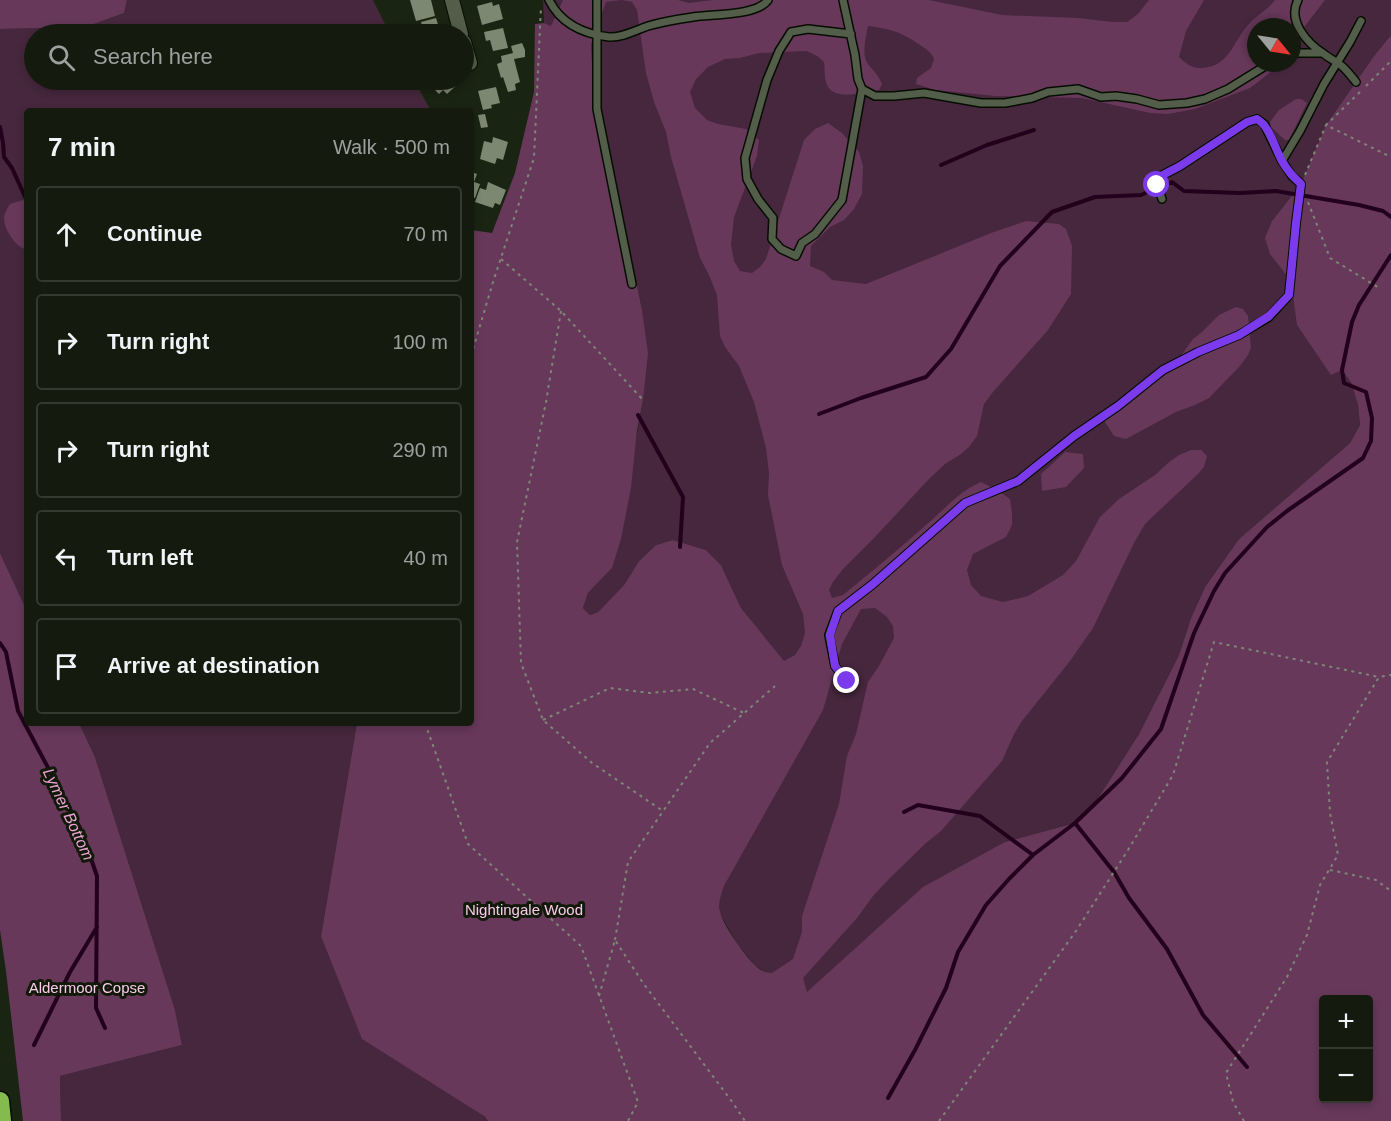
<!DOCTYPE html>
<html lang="en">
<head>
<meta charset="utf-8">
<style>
	:root { --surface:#141b0e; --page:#21281c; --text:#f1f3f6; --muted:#9da19e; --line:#33392e }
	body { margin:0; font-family:Helvetica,sans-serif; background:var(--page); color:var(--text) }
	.controls { position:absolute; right:18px; bottom:18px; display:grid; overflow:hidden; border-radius:6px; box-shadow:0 3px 9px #0003 }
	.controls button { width:54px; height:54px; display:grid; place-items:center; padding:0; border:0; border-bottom:2px solid var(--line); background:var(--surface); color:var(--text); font:30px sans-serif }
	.compass { position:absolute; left:1247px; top:18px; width:54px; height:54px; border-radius:50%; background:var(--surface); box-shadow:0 3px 9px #0003; rotate:120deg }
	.stop { position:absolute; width:18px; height:18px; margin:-14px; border:4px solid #7c3aed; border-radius:50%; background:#fff }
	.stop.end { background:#7c3aed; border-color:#fff; box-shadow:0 2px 6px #0008 }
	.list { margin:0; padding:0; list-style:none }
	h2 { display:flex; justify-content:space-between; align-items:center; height:78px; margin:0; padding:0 24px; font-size:26px }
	h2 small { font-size:20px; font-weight:400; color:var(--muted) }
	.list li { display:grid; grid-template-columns:39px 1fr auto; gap:18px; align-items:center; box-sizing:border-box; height:96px; margin:0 12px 12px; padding:0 12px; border:2px solid var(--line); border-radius:6px }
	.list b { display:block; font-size:22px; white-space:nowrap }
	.list em { font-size:20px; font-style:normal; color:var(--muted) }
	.icon { flex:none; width:33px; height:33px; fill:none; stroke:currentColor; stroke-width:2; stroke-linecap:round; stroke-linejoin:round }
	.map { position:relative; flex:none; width:1391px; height:1121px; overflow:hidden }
	.search { position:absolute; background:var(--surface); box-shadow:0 3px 9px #0003; left:24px; top:24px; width:450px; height:66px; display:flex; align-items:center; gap:15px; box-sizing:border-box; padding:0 21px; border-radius:33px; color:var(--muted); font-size:22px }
	.panel { position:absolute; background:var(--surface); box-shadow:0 3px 9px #0003; left:24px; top:108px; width:450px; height:618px; border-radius:6px }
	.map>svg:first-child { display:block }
	.green { fill:#46273d; fill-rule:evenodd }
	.forest { fill:#67385a; fill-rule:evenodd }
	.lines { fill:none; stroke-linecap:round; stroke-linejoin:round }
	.stream { stroke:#23001b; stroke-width:4 }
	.building { fill:#7c8872 }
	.lane-casing { stroke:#050d01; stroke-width:10 }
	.street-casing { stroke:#050d01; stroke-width:16 }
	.highway-casing { stroke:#050d01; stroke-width:21 }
	.path { stroke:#7e8677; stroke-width:2; stroke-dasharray:3 4.5; stroke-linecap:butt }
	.lane { stroke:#525e49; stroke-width:7 }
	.street { stroke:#525e49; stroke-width:14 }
	.highway { stroke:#85ba4f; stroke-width:18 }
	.route { stroke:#7c3aed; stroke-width:8 }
	.labels { text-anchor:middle; stroke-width:6; stroke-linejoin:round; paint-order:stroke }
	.park-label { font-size:15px; fill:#f9caea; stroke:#111a09 }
	.water-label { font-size:16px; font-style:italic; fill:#eda2d7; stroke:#111a09 }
</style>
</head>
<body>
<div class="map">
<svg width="1391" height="1121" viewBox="0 0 1391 1121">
	<rect width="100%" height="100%" fill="#1a2412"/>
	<!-- green -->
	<path class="green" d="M127,0H373L390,34H34V80H414L431,111H27V611L0,553V29L86,27L124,13Z
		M543,0H1391V35L1374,56L1326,125L1301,184L1272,221L1291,281L1342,370L1351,381L1358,405L1360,425L1350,443L1239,539L1205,587L1191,618L1179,655L1139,734L1095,803L1075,823L1005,842L807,993L763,971L755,965L738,945L720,914L719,899L725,884L784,662L741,608L721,565L706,550L673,540L656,545L639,561L624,585L598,612L590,615L583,608L588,593L612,568L643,400L642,310L620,201L594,99L591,45L544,23ZM1256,27H1292V63H1256Z
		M79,723H357L321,936L488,1121H61L60,1076L182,1045L175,1010L95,757Z"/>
	<!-- forest -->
	<path class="forest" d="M0,0H127L124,13L86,27L0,29Z
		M563,0H678L689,3L713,0H929L1002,15L1078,18L1113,22H1127L1138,14L1149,0H1204L1186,31L1179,57C1186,64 1193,69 1203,68C1229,66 1233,42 1248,25C1256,15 1267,11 1275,0H1325L1292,43V27H1256V63H1278L1271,72L1250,88L1195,109L1168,114L1150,113L1082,98L995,96L935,90L916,84L917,78L931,68L934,59C931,52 926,49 920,45C901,32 891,29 868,26C866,38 861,54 868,64C874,72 878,74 882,84L879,90C864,92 831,103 826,82C824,76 825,68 824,62L817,56L807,51L759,53L740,58L725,59L708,67L696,79L690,92L695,108L707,120L718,124L746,129L759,140L757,156L734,217L731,245L734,261L740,271L752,273L760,267L766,259L804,140L815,129L828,123L842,133L859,152L863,166L862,194L854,209L844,220L830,227L811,246L810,266L824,272L832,280L866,284L991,233L1026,221L1059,224L1066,229L1072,246L1071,294L1048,330L993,392L984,404L977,436L969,447L961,454L945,464L929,479L875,537L843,569L833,582L829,590L832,598L843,595C871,572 899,549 926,525C945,509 958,492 981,482L997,490L1010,499L1012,513V525L1006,537L973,554L967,570L971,585L981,596L1003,602L1028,596L1063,575L1076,561L1100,517L1119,499L1155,475L1168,463L1179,455L1191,450H1201L1207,456L1204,467L1198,474L1145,524L1134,543L1093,628L1070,661L1022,721L1014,734L1002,761L941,831L926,843L889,879L873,896L857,918L803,978L807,992L923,887L1005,842L1075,823L1095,803L1139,734L1179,655L1191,618L1205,587L1239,539L1350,443L1360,425L1358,405L1351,382L1342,370L1331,375L1297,325L1291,281L1270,254L1265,238L1272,221L1301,184L1326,125L1374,56L1391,35V1121H488L484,1116L362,1039L321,936L357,723H471V230L492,233L515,173L534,92L535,24L544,23L551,26ZM622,0L632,2L637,10L646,73L654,102L666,132L671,157L700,258L709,275L717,295L720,336L725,347L739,366L754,402L766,448L769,473L768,495L782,565L803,614L805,633L801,646L795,655L784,661L741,608L721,565L706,550L673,540L656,545L639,561L624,585L598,612L590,615L583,608L588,593L612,568L621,539L631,488L637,430L643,400L648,353L642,310L620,201L594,99L591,44L606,2ZM875,608L887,617L893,626L894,638L879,666L868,682L856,734L847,756L839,804L802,916V932L793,959L772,973C771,973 763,972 763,971C751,966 725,928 721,915C717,904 721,894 725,884L823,710L842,644L861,609ZM1324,1000H1368V1098H1324Z
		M1296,99H1301L1307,103L1289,140H1285L1271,127L1270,122L1279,110Z
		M23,200L27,201V250C16,247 4,230 4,218C4,214 8,207 10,204Z
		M1236,307L1243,309L1248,316L1251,348L1248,355L1240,366L1209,398L1195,405L1176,412L1126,439L1114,436L1103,419L1170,371L1193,339L1202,332L1219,315Z
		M1065,452L1083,454L1084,468L1066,487L1042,491L1041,474Z
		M0,553L27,611V723H79L95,757L175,1010L182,1045L60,1076L61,1121H23L6,971L0,930Z"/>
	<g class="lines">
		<!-- stream -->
		<path class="stream" d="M0,127L3,143L4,157L12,168L27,201
			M941,165L987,145L1034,130
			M819,414L861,398L926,377L951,349L1000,266L1052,212L1095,197L1141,195L1156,188L1172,182L1184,191L1240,193L1276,191L1359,205L1383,211L1391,217
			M638,415L683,497L680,547
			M0,643L6,652L18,711L81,830L97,876L96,1008L105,1028
			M1075,823L1114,872L1129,898L1167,949L1203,1015L1247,1067
			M1033,855L1075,823L1122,778L1161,729L1194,633L1214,591L1225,573L1267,527L1287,511L1363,458L1371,441L1372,418L1366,392L1344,383L1342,370L1352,322L1359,305L1391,255
			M34,1045L70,972L97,927
			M888,1098L915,1050L946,988L958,952L986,905L1009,879L1033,855L980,816L918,805L904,812"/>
	</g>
	<!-- building -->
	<path class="building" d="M410,0H431L435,16L416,21Z
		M492,2L493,6L499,4L503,19L482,25L477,6Z
		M436,18L441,34H420L419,31L423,30L421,22Z
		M503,28L508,48L493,51L490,40L486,41L484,32Z
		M522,43L525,50V57L514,59L520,82L515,84L516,90L508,92L503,77L501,78L497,64L502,62L501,56L513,53L511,46Z
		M425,80H455L459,83L447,94L443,90L439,94Z
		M496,87L500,103L491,105L492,108L483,110L478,91Z
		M485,114L488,127L481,128L478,115Z
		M493,137L508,142L503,160L497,158L495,164L480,159L484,141L492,143Z
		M471,172L477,174L474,182L480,184L475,198L471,197Z
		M488,182L506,190L500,205L495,203L493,208L475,202L480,188L486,190Z"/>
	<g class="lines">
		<defs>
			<path id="lane" d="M549,0C561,24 583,34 609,37C622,38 636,30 648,26C662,22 679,19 693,17C712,14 757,16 768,0
				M597,0V109L632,284
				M843,0L855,55L858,79L862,89L875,96H894L924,93L981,103H1005L1032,98L1048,92L1078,89L1101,97L1116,96L1137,99L1159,105L1187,103L1205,99L1228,89L1270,63
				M1298,0C1287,21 1307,43 1324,54C1330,59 1338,62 1344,68C1348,72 1352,77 1356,82
				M851,34L808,29L791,32L779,51L767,80L745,158L747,179L758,199L773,218L772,239L781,249L796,256L802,243L815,234L842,200L862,89
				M1292,53H1322
				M1162,199L1157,183L1159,177L1180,166L1247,122L1257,119L1264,124L1282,161
				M847,681L835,666L829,635L838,611L873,584L965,503L1018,481L1074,436L1118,406L1163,370L1198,352L1239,335L1269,317L1289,295L1296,223L1301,184L1292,176L1282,161L1300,131L1324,84L1350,42L1361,21"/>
			<path id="street" d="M452,0L461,34
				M464,42L470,63"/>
			<path id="highway" d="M0,1101L2,1121"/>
		</defs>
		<!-- lane casing -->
		<use href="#lane" class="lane-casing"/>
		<!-- street casing -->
		<use href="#street" class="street-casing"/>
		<!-- highway casing -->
		<use href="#highway" class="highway-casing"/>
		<!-- path -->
		<path class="path" d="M1366,86L1391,61
			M1360,92L1326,125L1391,157
			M1305,175L1326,125
			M1308,202L1330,258L1381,289
			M501,259L561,311L643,400
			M561,311L546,402L517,542L521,663L543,720L592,763L663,811
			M471,356L493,282L534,158L541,6
			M543,720L610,688L650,693L693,689L744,713
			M425,723L468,844L581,946L638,1102L628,1121
			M1330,870L1376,880L1391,891
			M615,940L628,862L710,743L775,686
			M599,996L615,940L643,983L733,1103L745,1121
			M939,1121L1076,931L1128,850L1173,775L1214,642L1379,677
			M1244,1121L1233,1102L1226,1073L1287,977L1307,935L1320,885L1338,855L1330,813L1327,762L1379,677L1391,675"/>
		<!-- lane -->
		<use href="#lane" class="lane"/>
		<!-- street -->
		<use href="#street" class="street"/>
		<!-- highway -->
		<use href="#highway" class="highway"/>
	</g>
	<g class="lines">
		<!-- route -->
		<path class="route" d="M847,681L835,666L830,635L838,611L873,584L965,503L1018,481L1074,436L1118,406L1163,370L1198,352L1239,335L1269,316L1289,295L1296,223L1301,184C1293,177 1287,170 1282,161C1274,147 1271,128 1257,119L1247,122L1180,166L1159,177L1157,185"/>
	</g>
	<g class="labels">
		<!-- park labels -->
		<g class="park-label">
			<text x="524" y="915">Nightingale Wood</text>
			<text x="87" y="993">Aldermoor Copse</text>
		</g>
		<!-- water labels -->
		<g class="water-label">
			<text transform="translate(69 814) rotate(65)" y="6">Lymer Bottom</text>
		</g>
	</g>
</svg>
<div class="controls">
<button>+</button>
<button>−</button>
</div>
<svg class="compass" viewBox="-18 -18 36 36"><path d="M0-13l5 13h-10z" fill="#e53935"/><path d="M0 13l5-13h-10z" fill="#9da19e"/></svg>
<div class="stop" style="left:1157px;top:185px"></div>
<div class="stop end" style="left:847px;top:681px"></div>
<div class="search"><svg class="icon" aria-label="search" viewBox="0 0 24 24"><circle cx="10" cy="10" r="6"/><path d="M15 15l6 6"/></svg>Search here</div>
<section class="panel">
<h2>7 min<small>Walk · 500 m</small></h2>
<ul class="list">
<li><svg class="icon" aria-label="ahead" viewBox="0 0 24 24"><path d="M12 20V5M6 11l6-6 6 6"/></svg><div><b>Continue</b></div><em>70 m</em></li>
<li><svg class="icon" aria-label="right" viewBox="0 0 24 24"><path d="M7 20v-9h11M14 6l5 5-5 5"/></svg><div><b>Turn right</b></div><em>100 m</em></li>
<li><svg class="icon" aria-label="right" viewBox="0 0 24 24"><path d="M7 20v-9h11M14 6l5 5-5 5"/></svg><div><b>Turn right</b></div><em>290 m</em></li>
<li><svg class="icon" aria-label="left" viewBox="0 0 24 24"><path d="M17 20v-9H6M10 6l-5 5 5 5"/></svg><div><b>Turn left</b></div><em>40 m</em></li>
<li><svg class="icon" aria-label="arrive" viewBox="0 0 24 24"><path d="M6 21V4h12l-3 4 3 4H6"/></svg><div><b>Arrive at destination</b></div></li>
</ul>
</section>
</div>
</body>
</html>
